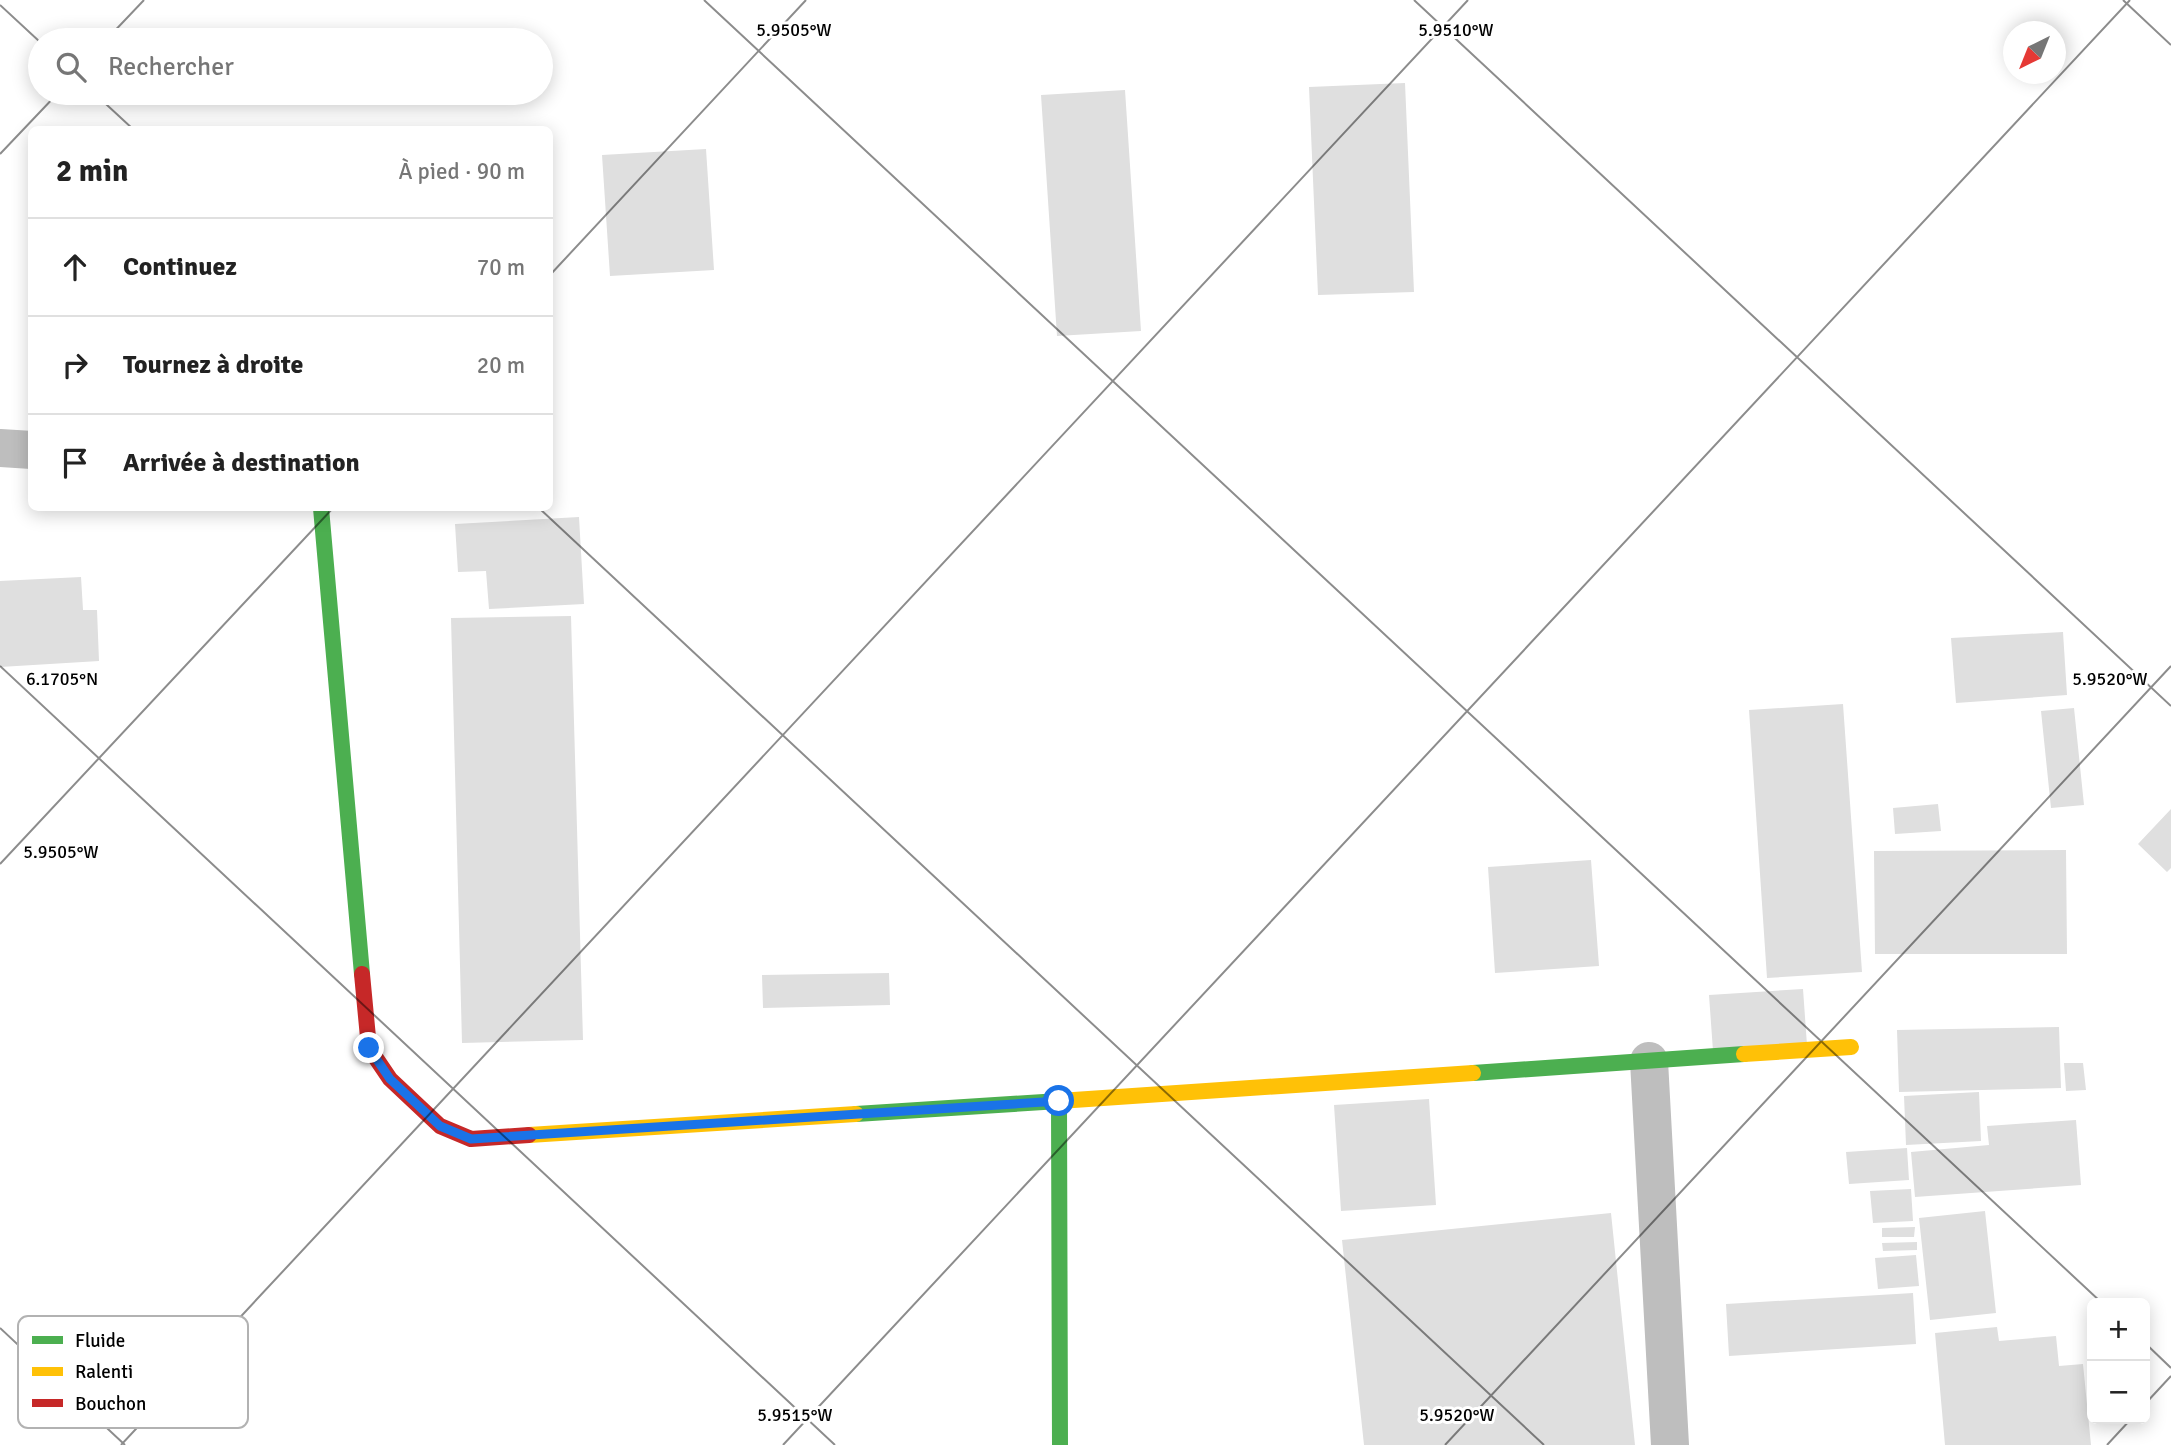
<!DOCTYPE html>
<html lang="fr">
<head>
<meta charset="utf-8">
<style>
	:root { --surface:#fff; --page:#f6f6f6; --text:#222; --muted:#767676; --line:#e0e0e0 }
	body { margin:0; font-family:Signika,sans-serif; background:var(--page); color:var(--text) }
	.controls { position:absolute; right:21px; bottom:21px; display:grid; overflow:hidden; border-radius:10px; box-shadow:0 4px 18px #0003 }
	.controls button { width:63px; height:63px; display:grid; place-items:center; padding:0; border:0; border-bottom:2px solid var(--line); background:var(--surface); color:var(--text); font:35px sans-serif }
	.compass { position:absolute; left:2003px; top:21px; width:63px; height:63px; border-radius:50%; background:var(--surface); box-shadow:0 4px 18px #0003; rotate:223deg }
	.stop { position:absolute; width:21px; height:21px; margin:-16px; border:5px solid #1a73e8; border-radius:50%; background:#fff }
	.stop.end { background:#1a73e8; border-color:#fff; box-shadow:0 2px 7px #0008 }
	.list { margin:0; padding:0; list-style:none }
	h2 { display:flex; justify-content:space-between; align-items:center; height:91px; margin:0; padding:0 28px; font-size:30px }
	h2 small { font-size:23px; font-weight:400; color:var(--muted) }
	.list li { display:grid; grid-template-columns:46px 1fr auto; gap:21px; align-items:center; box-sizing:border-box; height:98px; padding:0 28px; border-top:2px solid var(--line) }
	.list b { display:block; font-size:26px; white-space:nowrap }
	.list em { font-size:23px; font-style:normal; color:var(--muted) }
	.icon { flex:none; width:38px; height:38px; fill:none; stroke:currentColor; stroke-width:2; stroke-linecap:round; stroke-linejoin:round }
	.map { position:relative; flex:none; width:2171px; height:1445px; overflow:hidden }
	.search { position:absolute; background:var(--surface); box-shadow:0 4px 18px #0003; left:28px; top:28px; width:525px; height:77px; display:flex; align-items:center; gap:18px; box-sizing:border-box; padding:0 24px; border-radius:38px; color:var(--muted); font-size:26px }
	.panel { position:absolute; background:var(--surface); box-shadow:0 4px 18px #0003; left:28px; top:126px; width:525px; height:385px; border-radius:10px }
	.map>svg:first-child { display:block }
	.building { fill:#dfdfdf }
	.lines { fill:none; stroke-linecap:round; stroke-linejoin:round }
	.street { stroke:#bebebe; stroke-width:38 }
	.fast { stroke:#4caf50; stroke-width:16 }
	.slow { stroke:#ffc107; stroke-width:16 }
	.jam { stroke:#c62828; stroke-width:16 }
	.route { stroke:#1a73e8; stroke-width:9 }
	.ticks { fill:none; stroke:#000; stroke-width:2; stroke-opacity:0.45 }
	.key { fill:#fff; stroke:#b2b2b2; stroke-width:2 }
	.key-label { font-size:19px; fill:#000 }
	.ticks-label { font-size:18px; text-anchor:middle; fill:#000; stroke:#fff; stroke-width:6; stroke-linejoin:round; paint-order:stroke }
</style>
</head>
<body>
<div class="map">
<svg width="2171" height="1445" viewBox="0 0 2171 1445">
	<rect width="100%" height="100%" fill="#fff"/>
	<!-- building -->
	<path class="building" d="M1405,83L1414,292L1318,295L1309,87Z
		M1125,90L1141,331L1057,336L1041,95Z
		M706,149L714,270L610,276L602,155Z
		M579,517L584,604L489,609L486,571L458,572L455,524Z
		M81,577L83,610H97L99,661L0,667V581Z
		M571,616L583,1040L462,1043L451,618Z
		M2063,632L2067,695L1956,703L1951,638Z
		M1843,704L1862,972L1767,978L1749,710Z
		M2074,708L2084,805L2051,808L2041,711Z
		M1938,804L1941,831L1895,834L1893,808Z
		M2171,809V868L2167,872L2138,844Z
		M2066,850L2067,954H1875L1874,851Z
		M1591,860L1599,966L1495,973L1488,867Z
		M889,973L890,1005L763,1008L762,975Z
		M1803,989L1807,1045L1713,1051L1709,995Z
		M2059,1027L2061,1088L1899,1092L1897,1030Z
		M2064,1063H2083L2086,1090L2066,1091Z
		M1979,1092L1981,1141L1906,1145L1904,1096Z
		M1429,1099L1436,1205L1341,1211L1334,1105Z
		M2076,1120L2081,1185L1915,1197L1911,1152L1989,1145L1987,1126Z
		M1907,1148L1909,1180L1849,1184L1846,1152Z
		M1911,1189L1913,1221L1873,1223L1870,1191Z
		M1985,1211L1996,1313L1930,1320L1919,1218Z
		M1611,1213L1635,1445H1364L1342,1240Z
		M1915,1227L1914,1237H1882V1228Z
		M1917,1242V1250L1883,1251L1882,1243Z
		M1916,1255L1919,1286L1878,1289L1875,1258Z
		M1913,1293L1916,1344L1729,1356L1726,1304Z
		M1997,1327L1999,1341L2056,1336L2059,1366L2083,1364L2091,1445H1945L1935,1333Z"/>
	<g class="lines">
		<!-- street -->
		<path class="street" d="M0,448L32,450
			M1649,1061L1670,1445"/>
		<!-- fast -->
		<path class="fast" d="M321,508L362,974
			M1473,1073L1744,1054
			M856,1114L1059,1101L1060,1445"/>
		<!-- slow -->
		<path class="slow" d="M1744,1054L1851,1047
			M1059,1101L1473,1073
			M529,1135L856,1114"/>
		<!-- jam -->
		<path class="jam" d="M362,974L369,1048L390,1079L440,1126L471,1139L529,1135"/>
	</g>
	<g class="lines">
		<!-- route -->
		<path class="route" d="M369,1048L390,1079L440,1126L471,1139L1059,1101"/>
	</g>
	<!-- ticks -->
	<path class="ticks" d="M704,0L2102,1303M1414,0L2171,706M2123,0L2171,45M0,5L40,42M106,40L144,0M94,93L134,130M0,154L58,93M550,275L806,0M539,508L1544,1445M0,666L835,1445M0,864L333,508M0,1328L125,1445M2145,1343L2171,1368M2145,1404L2171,1376M121,1445L1468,0M783,1445L2130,0M1445,1445L2171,666M2107,1445L2131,1419"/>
	<!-- legend -->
	<rect x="18" y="1316" width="230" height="112" rx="10" class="key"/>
	<rect x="32" y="1336" width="31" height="8" fill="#4caf50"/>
	<rect x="32" y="1367" width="31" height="9" fill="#ffc107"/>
	<rect x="32" y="1399" width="31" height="8" fill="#c62828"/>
	<g class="key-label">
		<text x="75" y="1347">Fluide</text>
		<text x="75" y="1378">Ralenti</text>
		<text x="75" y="1410">Bouchon</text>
	</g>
	<g class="ticks-label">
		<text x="794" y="36">5.9505°W</text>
		<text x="1456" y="36">5.9510°W</text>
		<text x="62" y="685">6.1705°N</text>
		<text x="2110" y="685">5.9520°W</text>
		<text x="61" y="858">5.9505°W</text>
		<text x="795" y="1421">5.9515°W</text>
		<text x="1457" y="1421">5.9520°W</text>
	</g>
</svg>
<div class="controls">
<button>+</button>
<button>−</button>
</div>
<svg class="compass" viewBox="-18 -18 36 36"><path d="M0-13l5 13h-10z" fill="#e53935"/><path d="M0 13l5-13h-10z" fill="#767676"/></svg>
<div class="stop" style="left:1059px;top:1101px"></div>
<div class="stop end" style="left:369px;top:1048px"></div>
<div class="search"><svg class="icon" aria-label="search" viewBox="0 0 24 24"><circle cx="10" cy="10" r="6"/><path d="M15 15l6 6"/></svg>Rechercher</div>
<section class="panel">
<h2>2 min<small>À pied · 90 m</small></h2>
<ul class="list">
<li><svg class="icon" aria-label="ahead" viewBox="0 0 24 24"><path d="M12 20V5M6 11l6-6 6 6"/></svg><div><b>Continuez</b></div><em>70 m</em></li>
<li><svg class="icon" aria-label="right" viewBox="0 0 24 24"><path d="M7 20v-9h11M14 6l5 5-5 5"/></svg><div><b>Tournez à droite</b></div><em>20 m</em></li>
<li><svg class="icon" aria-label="arrive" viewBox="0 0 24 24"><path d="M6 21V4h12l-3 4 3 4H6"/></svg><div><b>Arrivée à destination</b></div></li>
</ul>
</section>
</div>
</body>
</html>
